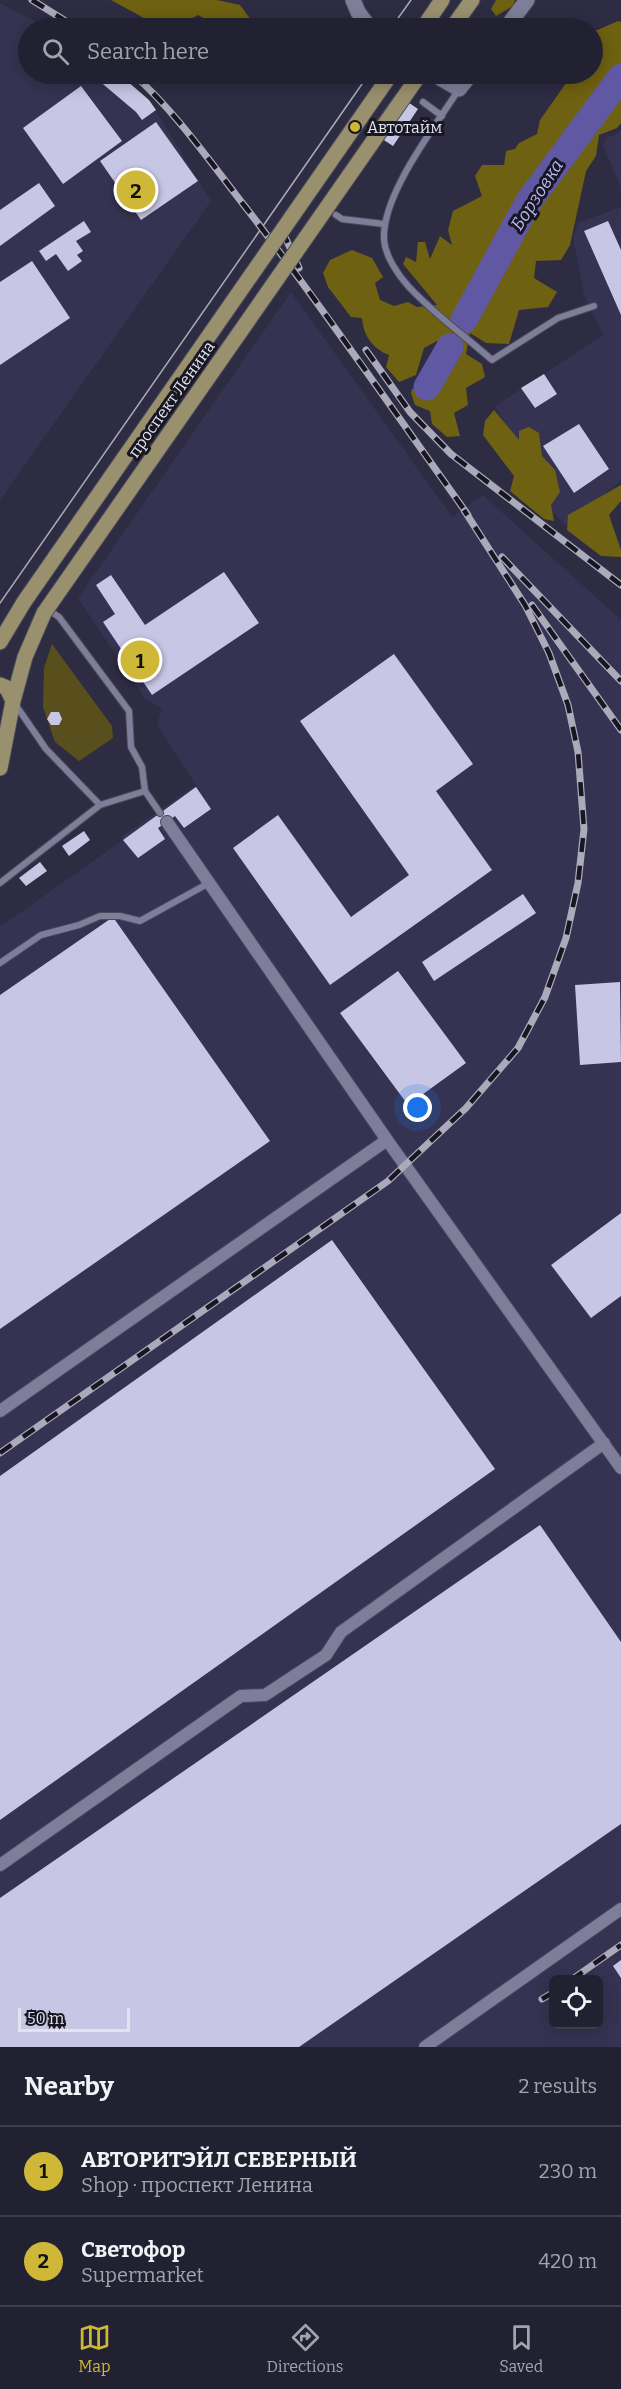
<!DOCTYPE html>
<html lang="en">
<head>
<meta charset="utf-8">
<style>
	:root { --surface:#222132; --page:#2a293a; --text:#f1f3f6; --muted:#a2a3ac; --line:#3f3e4d; --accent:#cfb837 }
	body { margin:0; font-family:Bitter,serif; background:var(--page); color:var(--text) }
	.controls { position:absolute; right:18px; bottom:18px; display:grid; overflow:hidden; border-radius:9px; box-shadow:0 3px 15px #0003 }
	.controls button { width:54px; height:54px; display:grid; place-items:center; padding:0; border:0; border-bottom:2px solid var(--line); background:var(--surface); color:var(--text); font:30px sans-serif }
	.scale { position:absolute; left:18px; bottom:15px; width:112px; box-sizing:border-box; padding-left:6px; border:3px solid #e2e2f1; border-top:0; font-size:16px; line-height:21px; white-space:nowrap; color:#e2e2f1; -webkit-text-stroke:4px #171621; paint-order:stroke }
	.you { position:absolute; left:418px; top:1108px; width:21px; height:21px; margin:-15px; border:4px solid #fff; border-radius:50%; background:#1a73e8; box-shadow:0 0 0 9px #1a73e833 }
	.badge { display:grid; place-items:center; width:39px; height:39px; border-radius:50%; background:var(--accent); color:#111; font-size:20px; font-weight:700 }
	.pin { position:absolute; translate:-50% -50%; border:3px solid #fff; box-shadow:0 2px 6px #0006 }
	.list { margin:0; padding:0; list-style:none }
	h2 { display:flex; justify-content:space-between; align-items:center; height:78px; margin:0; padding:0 24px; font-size:26px }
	h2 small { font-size:20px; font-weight:400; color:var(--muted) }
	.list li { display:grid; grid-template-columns:39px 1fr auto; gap:18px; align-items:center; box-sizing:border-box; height:90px; padding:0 24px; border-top:2px solid var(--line) }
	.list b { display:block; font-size:22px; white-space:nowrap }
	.list p { margin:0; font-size:20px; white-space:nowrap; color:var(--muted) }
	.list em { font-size:20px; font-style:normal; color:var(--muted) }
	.icon { flex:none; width:33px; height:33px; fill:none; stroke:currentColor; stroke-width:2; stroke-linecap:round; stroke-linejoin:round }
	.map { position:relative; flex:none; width:621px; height:2047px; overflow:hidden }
	.search { position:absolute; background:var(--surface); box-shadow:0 3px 15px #0003; left:18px; right:18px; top:18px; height:66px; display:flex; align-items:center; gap:15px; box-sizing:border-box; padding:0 21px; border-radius:33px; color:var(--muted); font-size:22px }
	.sheet { height:258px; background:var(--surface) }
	nav { display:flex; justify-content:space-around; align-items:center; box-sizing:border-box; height:84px; border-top:2px solid var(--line); background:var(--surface); font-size:16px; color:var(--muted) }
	nav a { display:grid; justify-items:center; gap:3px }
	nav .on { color:var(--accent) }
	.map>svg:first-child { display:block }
	.built { fill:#353351; fill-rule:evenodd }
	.green { fill:#594f1d }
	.forest { fill:#6e6111 }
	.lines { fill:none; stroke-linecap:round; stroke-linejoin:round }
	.river { stroke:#6158a4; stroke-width:27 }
	.building { fill:#c7c6e4 }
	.lane-casing { stroke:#4b4a5d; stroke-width:8 }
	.street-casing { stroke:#4b4a5d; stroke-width:14 }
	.secondary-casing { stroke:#4b4a5d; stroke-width:17 }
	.primary-casing { stroke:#4b4a5d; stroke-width:17 }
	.lane { stroke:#7f7e9a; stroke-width:6 }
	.street { stroke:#7f7e9a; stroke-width:12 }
	.secondary { stroke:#7f7e9a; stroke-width:15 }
	.primary { stroke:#99906e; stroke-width:15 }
	.tram { stroke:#abaabb; stroke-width:1.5 }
	.rail-casing { stroke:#abaabb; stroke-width:7 }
	.rail { stroke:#171621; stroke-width:4.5; stroke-dasharray:14; stroke-linecap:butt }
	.primary-bridge-casing { stroke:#4b4a5d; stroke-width:17; stroke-linecap:butt }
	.primary-bridge { stroke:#99906e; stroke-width:15 }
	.poi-dot { fill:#cfb837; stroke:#171621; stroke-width:2 }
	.labels { text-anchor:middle; stroke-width:6; stroke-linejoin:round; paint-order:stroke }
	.poi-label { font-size:16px; fill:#e2e2f1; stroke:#171621; text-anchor:start }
	.street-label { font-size:16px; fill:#e2e2f1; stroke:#171621 }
	.water-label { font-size:18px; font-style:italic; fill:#bab6f5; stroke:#171621 }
</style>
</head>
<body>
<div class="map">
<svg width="621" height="2047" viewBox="0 0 621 2047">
	<rect width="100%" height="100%" fill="#2e2c43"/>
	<!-- built -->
	<path class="built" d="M0,3L48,28H28V74H119L149,100L211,201L0,500Z
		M621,130V188L603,145L607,137L616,135Z
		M621,207V481L565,525L519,477L531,467L495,406L603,335L584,295L573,238L578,223Z
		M291,292L452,517L483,495L621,620V2047H0V927L123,840L121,837L196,785L157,725L162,708L146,700L78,598ZM554,1980H598V2024H554Z"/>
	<!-- green -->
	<path class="green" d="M52,644L112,726L113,738L79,761L55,742L43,707L44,668Z"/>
	<!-- forest -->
	<path class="forest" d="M111,0H217L240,5L257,28H222L198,15L184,22L187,28H162Z
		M496,0H515L513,6L496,16L491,9Z
		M618,21L621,22V123L617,128L599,135L596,156L586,171L570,245L561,260L536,261L534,278L557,292L548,307L519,310L509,344L486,343L470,333L466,354L482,364L485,377L466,388L468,405L454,413L460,436L447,437L432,424L430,411L415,405L411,393L412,389H421L430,377L445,376V363L451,358L437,341L424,348L416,375L399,382L386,367L389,355C373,349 363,335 362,318L351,317L328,287L323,273L330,260L352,250L372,258L383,277L375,283L380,300L394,306L408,302L417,307L437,305L403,264L406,257L416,262L418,242H425L430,259L440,236L452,245L448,230L453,211L482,196L475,176L482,165H504L506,151L515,149L519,143L537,134L540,120L571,76L576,74H592L593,36L595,31Z
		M494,410L519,440V431L529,427L539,433L542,456L555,470L560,492L551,505L554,521L544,519L510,491L514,476L483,435L485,421Z
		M621,485V501L609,515L621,550V557L601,556L567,530L568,515Z"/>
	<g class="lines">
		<!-- river -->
		<path class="river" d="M464,320L529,201L621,77
			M427,387L450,347"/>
	</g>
	<!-- building -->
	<path class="building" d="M91,74H119L149,100L156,110L142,120L136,112Z
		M81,86L122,141L63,184L23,128Z
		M396,94L418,109L393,146L370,131Z
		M156,122L198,181L141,220L100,161Z
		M39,183L55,206L0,246V210Z
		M84,221L91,232L76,241L83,251L77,255L82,261L68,271L56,254L46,261L39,251Z
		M608,221L621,250V315L584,231Z
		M32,261L70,318L0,365V282Z
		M544,374L557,394L535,408L521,388Z
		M579,424L609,469L574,493L543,446Z
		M224,572L259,623L152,695L103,622L115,614L96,585L111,575L145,625Z
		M394,654L473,764L436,791L492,870L330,985L233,848L278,815L351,917L409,875L300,721Z
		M51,712H59L62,719L59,725H51L47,719Z
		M196,787L211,809L184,828L175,816L158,828L165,839L138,858L123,840Z
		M84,831L90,840L69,856L62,846Z
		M40,862L47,871L26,886L19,878Z
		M523,894L536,913L434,981L422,962Z
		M113,917L270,1141L0,1329V995Z
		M398,971L466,1063L408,1105L340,1013Z
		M620,982L621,1062L580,1065L575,985Z
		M621,1213V1296L591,1318L551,1265Z
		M332,1240L495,1469L0,1820V1476Z
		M540,1525L621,1642V1824L299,2047H0V1898Z
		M621,1960V1978L613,1966Z"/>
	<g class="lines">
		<defs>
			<path id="lane" d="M459,89C435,127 382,194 384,239C385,256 398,275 409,287C432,312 466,337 492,360L558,318L594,306
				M423,102L442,116
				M336,215L342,219L384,224
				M15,704L46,749L100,805
				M145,791L160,813
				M0,883L100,805L145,791L142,767L131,747L129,711L59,617L47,609
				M0,963L41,935L79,925L100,916H120L140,921L209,883"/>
			<path id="street" d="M167,822L387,1140L621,1468
				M0,1411L387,1140
				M0,1865L241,1696L265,1695L326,1655L341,1632L604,1443
				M425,2047L621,1909"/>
			<path id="secondary" d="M353,0L358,12L370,28
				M506,28L527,0
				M433,74L459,89L471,74"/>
			<path id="primary" d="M423,28L442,0
				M452,28L472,0
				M0,642L24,602
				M0,685L7,688L13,701
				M0,768L13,701L25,657L44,613"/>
		</defs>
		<!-- lane casing -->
		<use href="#lane" class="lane-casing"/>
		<!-- street casing -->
		<use href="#street" class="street-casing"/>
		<!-- secondary casing -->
		<use href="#secondary" class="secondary-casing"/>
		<!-- primary casing -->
		<use href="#primary" class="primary-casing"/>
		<!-- lane -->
		<use href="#lane" class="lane"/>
		<!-- street -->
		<use href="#street" class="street"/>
		<!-- secondary -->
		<use href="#secondary" class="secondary"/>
		<!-- primary -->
		<use href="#primary" class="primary"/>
		<!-- tram -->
		<path class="tram" d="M391,28L411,0
			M0,603L369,74"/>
		<defs>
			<path id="rail" d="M32,0L77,28
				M133,74C176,112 211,163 247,209C324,309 395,413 468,515
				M282,230L299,268
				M366,350L410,412L451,454L621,585
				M502,557L621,681
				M532,605L621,730
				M0,1453L388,1181L466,1108L518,1048L545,997L566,938L578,883L584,829L578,752L568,705L549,653L525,605L464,510
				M571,1980L621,1945
				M542,1999L554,1992"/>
		</defs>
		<!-- rail casing -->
		<use href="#rail" class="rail-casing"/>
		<!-- rail -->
		<use href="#rail" class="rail"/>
		<defs>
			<path id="primary-bridge" d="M24,602L391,74
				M44,613L420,74"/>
		</defs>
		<!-- primary-bridge casing -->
		<use href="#primary-bridge" class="primary-bridge-casing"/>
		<!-- primary-bridge -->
		<use href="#primary-bridge" class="primary-bridge"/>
	</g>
	<!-- markers -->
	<circle class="poi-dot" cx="355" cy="127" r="6"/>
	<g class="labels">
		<!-- poi labels -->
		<g class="poi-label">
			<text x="367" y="133">Автотайм</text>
		</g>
		<!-- street labels -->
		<g class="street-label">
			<text transform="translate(171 399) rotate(-55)" y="6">проспект Ленина</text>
		</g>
		<!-- water labels -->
		<g class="water-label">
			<text transform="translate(537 195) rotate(-57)" y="6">Борзовка</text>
		</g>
	</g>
</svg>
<div class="controls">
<button><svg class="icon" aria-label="locate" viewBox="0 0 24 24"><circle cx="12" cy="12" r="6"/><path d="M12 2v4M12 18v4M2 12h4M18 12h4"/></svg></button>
</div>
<div class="scale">50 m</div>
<div class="you"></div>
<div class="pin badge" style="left:140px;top:660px">1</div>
<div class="pin badge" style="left:136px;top:190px">2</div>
<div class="search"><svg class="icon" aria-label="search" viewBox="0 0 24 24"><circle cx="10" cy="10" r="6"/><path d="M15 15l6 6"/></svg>Search here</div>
</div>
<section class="sheet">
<h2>Nearby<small>2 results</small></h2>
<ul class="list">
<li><span class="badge">1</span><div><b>АВТОРИТЭЙЛ СЕВЕРНЫЙ</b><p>Shop · проспект Ленина</p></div><em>230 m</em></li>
<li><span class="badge">2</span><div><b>Светофор</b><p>Supermarket</p></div><em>420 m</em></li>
</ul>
</section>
<nav>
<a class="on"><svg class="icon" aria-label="map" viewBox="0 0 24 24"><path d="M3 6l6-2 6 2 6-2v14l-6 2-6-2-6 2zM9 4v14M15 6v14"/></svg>Map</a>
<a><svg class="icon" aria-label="directions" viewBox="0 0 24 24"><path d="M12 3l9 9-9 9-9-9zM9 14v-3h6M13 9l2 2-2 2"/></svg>Directions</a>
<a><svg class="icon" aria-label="saved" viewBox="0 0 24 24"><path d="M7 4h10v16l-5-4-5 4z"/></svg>Saved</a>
</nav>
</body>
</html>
